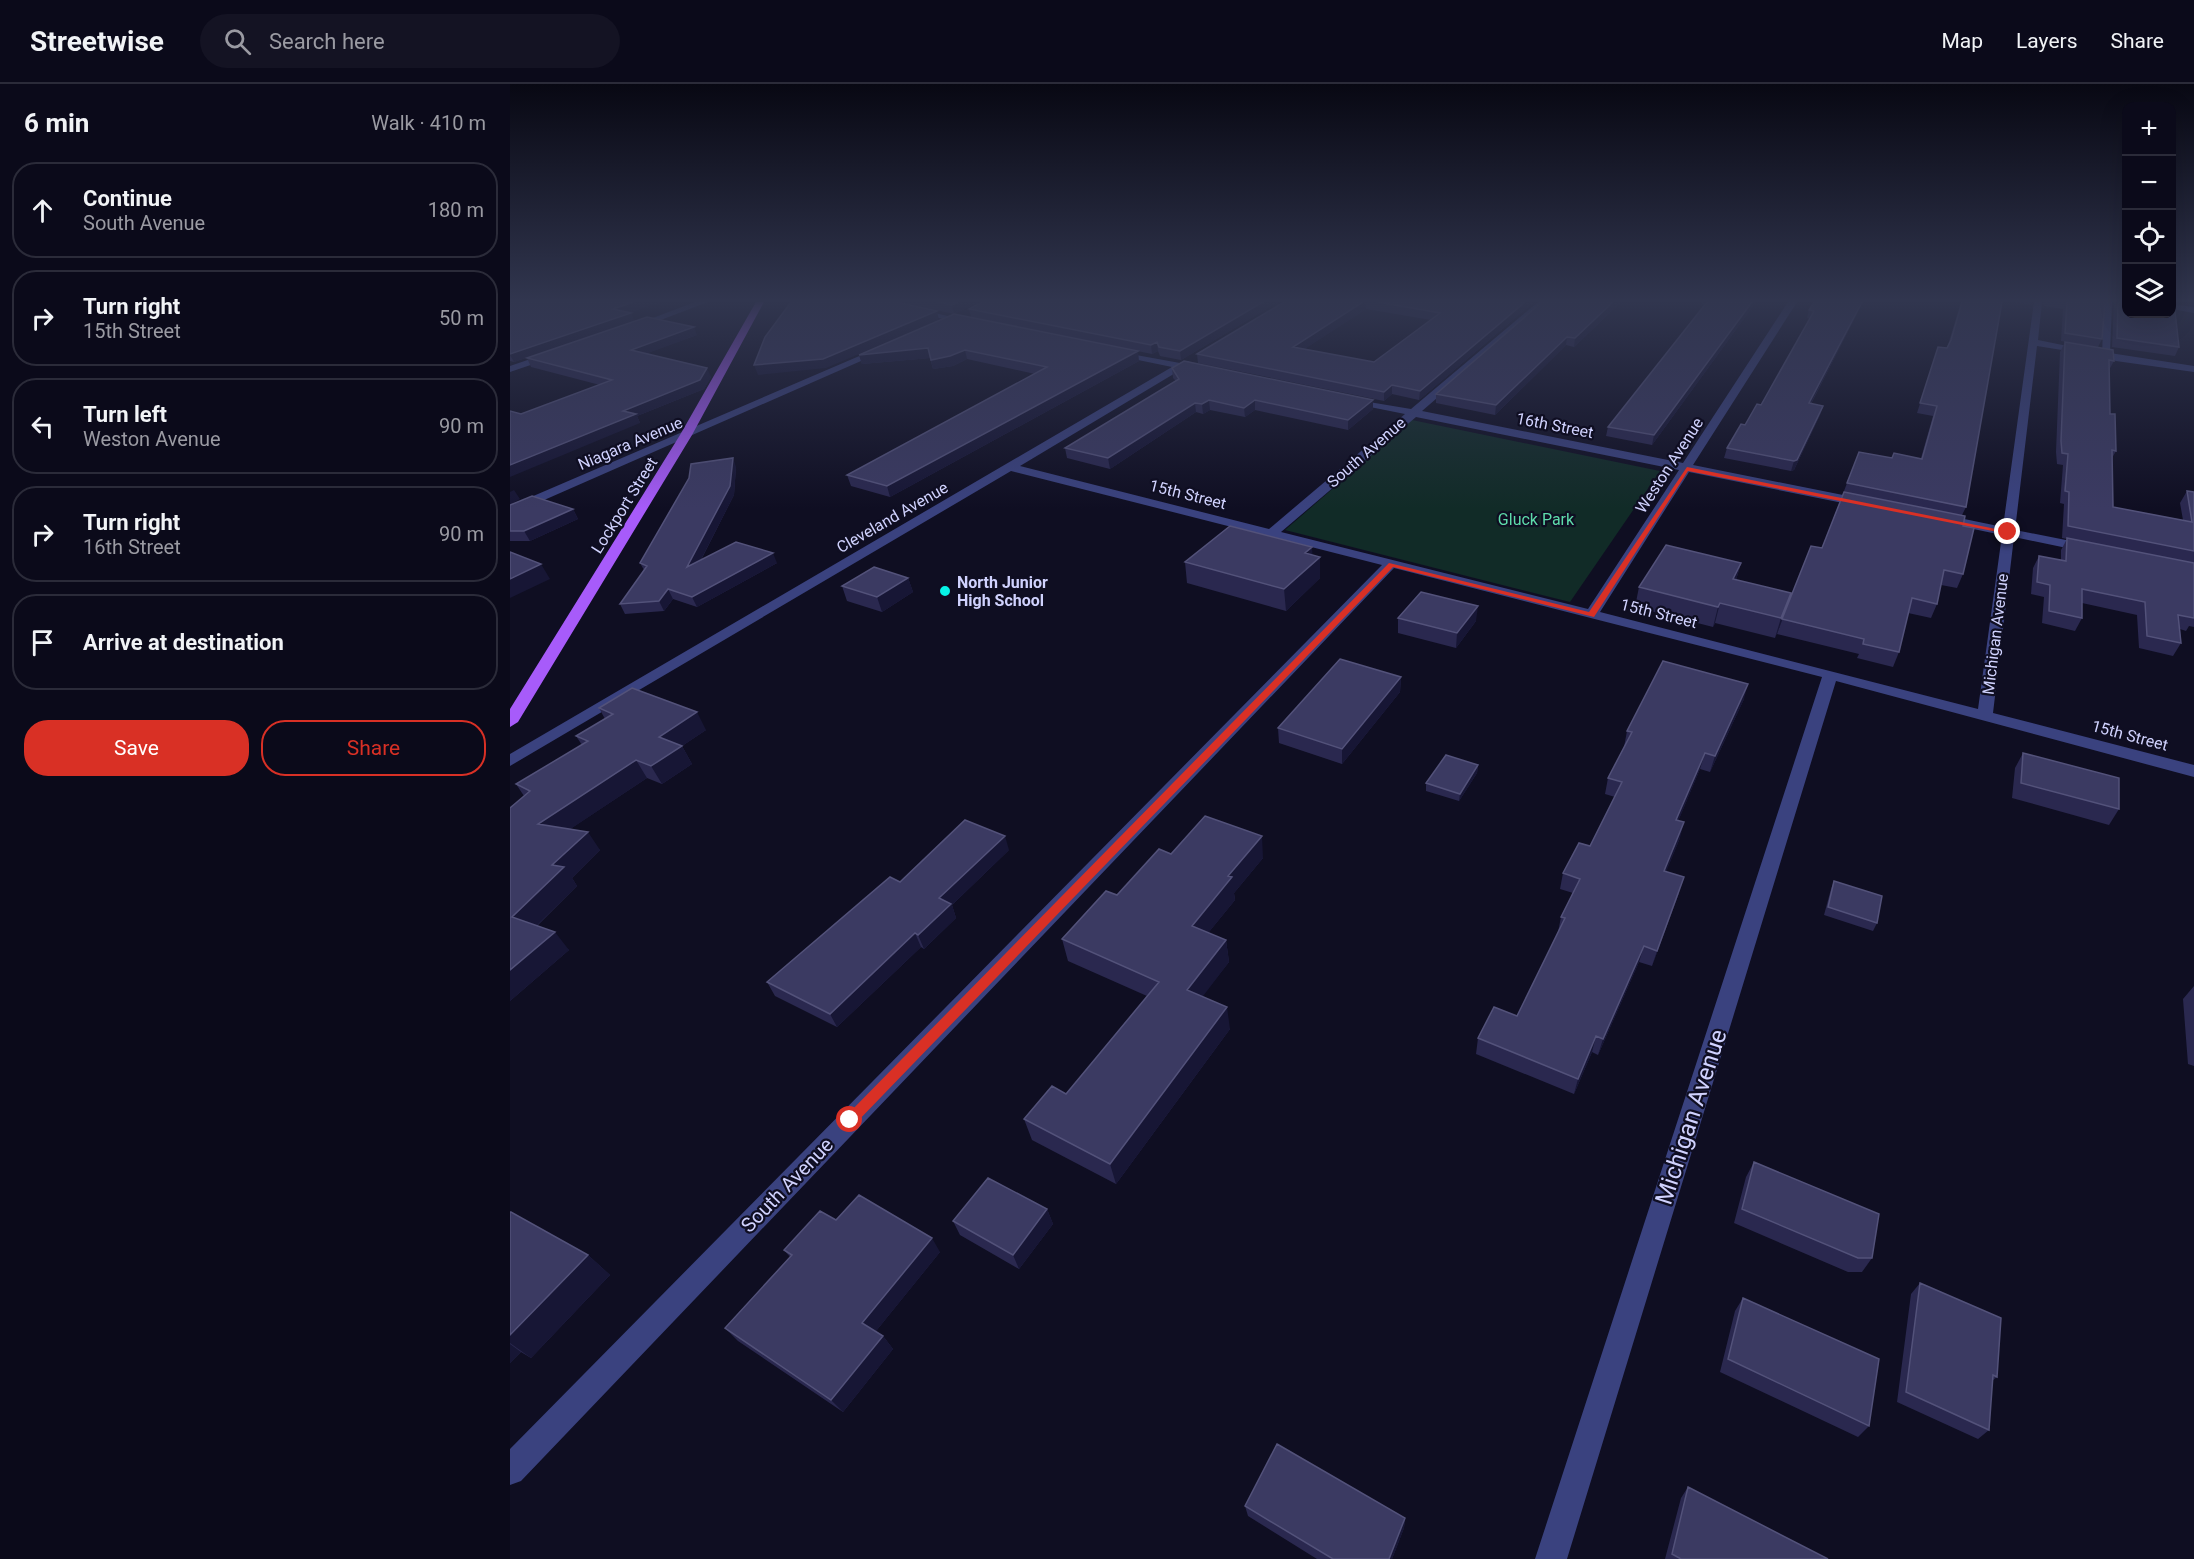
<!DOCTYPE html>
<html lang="en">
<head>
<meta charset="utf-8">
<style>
	:root { --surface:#0b0a1a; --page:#141323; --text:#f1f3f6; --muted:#9a9aa2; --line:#2b2b39; --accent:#d93025 }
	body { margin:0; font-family:Roboto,sans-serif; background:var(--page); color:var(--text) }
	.controls { position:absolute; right:18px; top:18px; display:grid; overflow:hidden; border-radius:12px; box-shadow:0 6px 24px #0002 }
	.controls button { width:54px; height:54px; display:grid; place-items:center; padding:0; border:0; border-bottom:2px solid var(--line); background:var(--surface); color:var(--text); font:30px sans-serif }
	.stop { position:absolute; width:18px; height:18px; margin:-14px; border:4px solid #d93025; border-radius:50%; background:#fff }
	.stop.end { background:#d93025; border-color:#fff; box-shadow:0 2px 6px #0008 }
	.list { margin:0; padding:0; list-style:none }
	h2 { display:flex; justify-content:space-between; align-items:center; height:78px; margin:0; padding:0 24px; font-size:26px }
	h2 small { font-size:20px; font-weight:400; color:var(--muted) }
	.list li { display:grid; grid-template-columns:39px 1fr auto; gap:18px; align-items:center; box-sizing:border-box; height:96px; margin:0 12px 12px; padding:0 12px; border:2px solid var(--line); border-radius:24px }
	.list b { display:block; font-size:22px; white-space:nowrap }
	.list p { margin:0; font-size:20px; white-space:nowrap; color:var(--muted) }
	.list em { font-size:20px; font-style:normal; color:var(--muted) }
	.actions { display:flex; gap:12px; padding:18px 24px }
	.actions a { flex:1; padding:14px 0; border:2px solid var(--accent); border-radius:24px; text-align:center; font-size:21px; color:var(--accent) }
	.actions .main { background:var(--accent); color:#fff }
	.icon { flex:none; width:33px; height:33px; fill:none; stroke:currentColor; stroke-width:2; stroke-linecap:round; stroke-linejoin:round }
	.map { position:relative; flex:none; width:1684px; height:1475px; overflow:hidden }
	header { display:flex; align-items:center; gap:36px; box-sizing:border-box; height:84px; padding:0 30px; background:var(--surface); border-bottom:2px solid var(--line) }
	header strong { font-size:28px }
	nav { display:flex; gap:33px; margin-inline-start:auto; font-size:21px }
	.search { width:420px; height:54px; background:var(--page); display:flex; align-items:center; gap:15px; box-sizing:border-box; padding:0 21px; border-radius:33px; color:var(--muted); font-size:22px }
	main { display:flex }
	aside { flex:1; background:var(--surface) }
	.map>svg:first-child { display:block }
	.green { fill:#112b27 }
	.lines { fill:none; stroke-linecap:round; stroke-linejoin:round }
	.minor { fill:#3a427f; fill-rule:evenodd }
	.major { fill:#a75bfa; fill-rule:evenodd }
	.wall { fill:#2a284f; fill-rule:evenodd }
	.shaded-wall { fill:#171635 }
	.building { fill:#3b3a62; stroke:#53527a; stroke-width:1.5 }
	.route { fill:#d93025 }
	.poi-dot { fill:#07f3e7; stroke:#0f0e22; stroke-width:2 }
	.labels { text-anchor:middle; stroke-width:4.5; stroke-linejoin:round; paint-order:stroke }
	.far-street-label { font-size:16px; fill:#d0d2fe; stroke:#0f0e22 }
	.far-park-label { font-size:16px; fill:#5edbaa; stroke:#0f0e22 }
	.far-poi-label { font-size:16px; font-weight:bold; fill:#d0d2fe; stroke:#0f0e22; text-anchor:start }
	.street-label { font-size:20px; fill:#d0d2fe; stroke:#0f0e22 }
	.near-street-label { font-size:24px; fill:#d0d2fe; stroke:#0f0e22 }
</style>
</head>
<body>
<header>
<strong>Streetwise</strong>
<div class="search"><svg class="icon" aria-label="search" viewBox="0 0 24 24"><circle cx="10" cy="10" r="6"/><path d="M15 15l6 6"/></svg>Search here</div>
<nav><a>Map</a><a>Layers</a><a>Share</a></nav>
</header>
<main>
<aside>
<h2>6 min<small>Walk · 410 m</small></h2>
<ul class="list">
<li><svg class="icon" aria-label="ahead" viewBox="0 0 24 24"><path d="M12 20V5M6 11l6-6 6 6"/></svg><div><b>Continue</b><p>South Avenue</p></div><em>180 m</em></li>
<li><svg class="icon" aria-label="right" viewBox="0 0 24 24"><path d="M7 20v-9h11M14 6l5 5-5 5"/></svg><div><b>Turn right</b><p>15th Street</p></div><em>50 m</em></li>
<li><svg class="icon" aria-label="left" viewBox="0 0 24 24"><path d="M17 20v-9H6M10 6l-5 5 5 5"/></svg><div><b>Turn left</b><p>Weston Avenue</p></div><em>90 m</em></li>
<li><svg class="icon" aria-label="right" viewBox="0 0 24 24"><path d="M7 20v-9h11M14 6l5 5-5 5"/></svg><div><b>Turn right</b><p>16th Street</p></div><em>90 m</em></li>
<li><svg class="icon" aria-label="arrive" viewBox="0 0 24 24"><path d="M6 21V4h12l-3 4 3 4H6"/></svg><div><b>Arrive at destination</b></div></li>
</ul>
<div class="actions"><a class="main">Save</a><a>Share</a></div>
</aside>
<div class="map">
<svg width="1684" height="1475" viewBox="0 0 1684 1475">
	<rect width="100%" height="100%" fill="#0f0e22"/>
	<!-- green -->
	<path class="green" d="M902,336L1150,387L1060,518L775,446Z"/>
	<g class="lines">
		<!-- minor -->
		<path class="minor" d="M185,218H198L127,245L119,243Z
			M360,218H378L463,238L459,241Z
			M1028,218H1038L912,327L1173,379L1278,218H1287L1183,381L1353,415L1359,419L1353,423L1179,388L1090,528L1468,625L1492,451L1430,438L1424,434L1430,430L1493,443L1524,218H1532L1528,256L1582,267L1577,270L1527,262L1505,446L1576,460L1583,464L1576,468L1504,453L1483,629L1684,681V693L1326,597L1057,1475H1025L1312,593L884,484L11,1397L0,1401V1365L872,481L501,387L0,682V670L662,283L604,271V267L670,279L679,277L680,281L696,286L691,289L672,285L510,382L759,445L895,330L835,318V314L901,325ZM906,333L1169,386L1078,525L771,448Z
			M1594,218H1602L1600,269L1684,282V288L1606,277L1592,272Z
			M1662,220L1684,223V229L1662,225Z
			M368,264L376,266L0,431V422Z
			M41,268L46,271L44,273L0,288V282Z"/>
		<!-- major -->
		<path class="major" d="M246,218H254L182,351L8,638L0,643V625L170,351Z"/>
	</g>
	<!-- wall -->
	<path class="wall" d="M0,218H150L120,228L121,229L124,237L4,278L0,277Z
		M390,218H469L444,230Z
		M768,218L671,276L650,272L648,267L642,270L461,233L459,225Z
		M774,218H1024L909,316L882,310L874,317L688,279L687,270ZM856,225L921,236L864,278L794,265Z
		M1111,218L1064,263L1056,261L985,331L926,319V310Z
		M1187,218H1246L1142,361L1096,352L1098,343L1196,220Z
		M1304,218H1353L1301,320L1313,322L1310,331L1284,386L1281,387L1214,374L1217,364L1251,321L1300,235L1297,234L1299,226Z
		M1451,218H1492L1456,423L1452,431L1453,490L1447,504L1431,501L1427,520L1421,534L1398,529L1389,568L1383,583L1347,574L1349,570L1267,550L1272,536L1265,554L1205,539L1203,543L1125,523L1129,503L1231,479L1226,496L1281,509L1275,528L1312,464L1349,368L1382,374H1411L1423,332L1407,329L1428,263L1437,264Z
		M1497,218H1522L1521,220Z
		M1533,218H1595L1592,255L1588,263L1551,257L1553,225L1534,222Z
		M1604,218H1617L1669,263L1665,272L1602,263Z
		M444,230L629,277L380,413L341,402L337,391L525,290L457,275L443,282L423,285L420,274L352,280L349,271Z
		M187,251L137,269L201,293L194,305L127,332L130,339L11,330L90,301L21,283L17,274Z
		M1555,258L1604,277L1599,286L1600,330L1606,367L1602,374L1603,423L1673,436L1670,419L1677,407L1684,408V543L1679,542L1676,547L1670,545L1671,559L1663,572L1629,564L1627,531L1572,519V534L1565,547L1532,539L1534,513L1521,510L1523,484L1529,472L1551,476V466L1557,455L1552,454L1554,420L1550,419L1553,381L1547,380L1546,368L1550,268Z
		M662,284L863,316V325L838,346L745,326L735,333L700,326L693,330L686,328L600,385L557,374L555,364L666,297L663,294Z
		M226,383L224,411L191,476L267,479L187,523L163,515L154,527L115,530L110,520L134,486L130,479Z
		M0,421L63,425L68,435L20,457H0Z
		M803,471L810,473V494L776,527L677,499L675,478Z
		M398,494L403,508L372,528L337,517L332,502Z
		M888,534L966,537L946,564L888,549Z
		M891,593L890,608L832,680L769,659L768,644Z
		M1234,615L1200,688L1190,685L1168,737L1170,754L1156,787L1169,809L1142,882L1129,878L1088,971L1082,968L1064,1010L966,970L968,954L1007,932L1048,848L1051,833L1063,809L1050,805L1053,789L1080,762L1105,713L1095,710L1098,694L1114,663L1117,647Z
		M89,624L196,646L172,662L182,680L152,700L137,694L60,745L90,766L62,794L67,802L27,842L59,866L0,917L14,712L6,700L72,661L66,652L95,635Z
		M1513,669L1609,725L1599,741L1502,714L1505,684Z
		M968,681L967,689L949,717L916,707V699Z
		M499,766L442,821L446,834L414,865L411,863L327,943L265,912L257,898L390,798Z
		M661,770L753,774L724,809L725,816L698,849L716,856L719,878L692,912L720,945L606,1100L522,1056L514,1035L556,1010L637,912L558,877L552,855Z
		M1324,797L1367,839L1363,847L1314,831L1321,805Z
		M1684,902V982L1678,980L1673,915Z
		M1244,1078L1362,1174L1352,1188H1338L1224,1139L1236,1093Z
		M537,1125L543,1140L509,1185L450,1151L443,1137Z
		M0,1128L78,1171L100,1191L21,1274L11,1268L0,1279Z
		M326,1136L430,1168L366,1247L373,1252L383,1265L333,1328L228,1257L215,1244L280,1173L274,1166Z
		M1410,1199L1487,1293L1482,1297L1479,1346L1468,1355L1387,1318L1401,1210Z
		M1233,1214L1359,1342L1348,1353L1210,1288L1225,1227Z
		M1178,1403L1318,1475H1155L1171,1414Z
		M735,1422L895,1434L894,1444L882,1475H807L738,1432Z"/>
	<!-- shaded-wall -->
	<path class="shaded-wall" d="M123,218H150L107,233L103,225Z
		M448,218H469L444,230L442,221Z
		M753,218H768L671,276L670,267Z
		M853,218H856V225L784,272L783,263Z
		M1015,218H1024L909,316L910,307Z
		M1103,218H1111L1064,263L1065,254Z
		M1242,218H1246L1142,361L1144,351Z
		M1352,218H1353L1296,329L1299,319Z
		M427,227L429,236L316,284L248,291L244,281Z
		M121,229L124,237L4,278L0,271V270Z
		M184,243L187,251L125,274L121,266Z
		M1057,253L1056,261L985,331L986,321Z
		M647,258L648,267L642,270L641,261Z
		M418,264L420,274L352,280L349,271Z
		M455,266L457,275L443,282L423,285L421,276Z
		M628,267L629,277L380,413L377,402Z
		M197,284L201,293L194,305L127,332L130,339L0,393V381L113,327Z
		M882,301V310L874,317V308Z
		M699,316L700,326L693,330L692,320Z
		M745,316V326L735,333L734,324Z
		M863,316V325L838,346V336Z
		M685,319L686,328L600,385L598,374Z
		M1313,322L1310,331L1284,386L1281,387L1284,377Z
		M223,374L226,383L224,411L182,493L177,483Z
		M4,406L10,415L0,421V408Z
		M63,425L68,435L20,457L14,447Z
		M802,463L803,479L810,473V494L776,527L774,505L795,469Z
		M263,469L267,479L187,523L182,513Z
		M1231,479L1225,499L1223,495Z
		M31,480L40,495L0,514V495Z
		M398,494L403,508L372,528L367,513Z
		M158,505L163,515L154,527L149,517Z
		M1281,509L1275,529L1265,554L1271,534Z
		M1210,519L1205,539L1203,543L1208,523Z
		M968,522L966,537L946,564L947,549Z
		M891,593L890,608L832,680V665Z
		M1238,600L1234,615L1200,688L1205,672Z
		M187,628L196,646L172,662L182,680L152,700L141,682L149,653Z
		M1195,669L1190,685L1162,752L1166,736Z
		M126,676L137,694L41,758L28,740Z
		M968,681L967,689L949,717L950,710Z
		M1174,738L1170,754L1150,803L1154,787Z
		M78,748L90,766L62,794L67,802L17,851L2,833L42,781Z
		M495,752L499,766L442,821L446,834L414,865L408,851L429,814Z
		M752,752L753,774L724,809L725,816L686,864L682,842L718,792Z
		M1174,793L1169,809L1142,882L1147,867Z
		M45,848L59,866L0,917V886Z
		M405,849L411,863L327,943L320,930Z
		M716,856L719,878L681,928L677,906Z
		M1134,862L1129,878L1088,971L1093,955Z
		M717,923L720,945L606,1100L600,1080Z
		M1086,952L1082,968L1064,1010L1068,995Z
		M537,1125L543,1140L509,1185L503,1171Z
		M422,1154L430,1168L362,1252L352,1239Z
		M78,1171L100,1191L21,1274L0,1259V1251Z
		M373,1252L383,1265L333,1328L321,1316Z
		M0,1260L11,1268L0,1279Z
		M895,1434L894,1444L882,1475H879Z"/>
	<!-- building -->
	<path class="building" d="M0,218H123L103,225L121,229L0,270Z
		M281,218H386L427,227L313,275L244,281L255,253Z
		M428,218H448L442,221Z
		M472,218H753L670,267L649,263L647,258L641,261L459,225Z
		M774,218H853L783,263L864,278L930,229L868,218H1015L910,307L882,301L874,308L687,270Z
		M1032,218H1103L1065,254L1057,253L986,321L926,310Z
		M1197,218H1242L1144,351L1098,343Z
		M1304,218H1352L1299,319L1313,322L1287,376L1284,377L1217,364L1231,340L1235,341L1247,320L1251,321L1304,227L1299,226Z
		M1452,218H1492L1456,423L1337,399L1349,368L1382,374L1384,369L1412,375L1427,322L1410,319L1428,263L1437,264L1441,256Z
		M1557,218H1595L1592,255L1555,249Z
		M1608,218H1617V230H1662V218H1664L1669,263L1607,254Z
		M444,230L628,267L377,402L337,391L537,283L455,266L440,272L421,276L418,264L349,271Z
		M137,233L184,243L121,266L197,284L190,296L113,327L126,330L0,381V327L11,330L102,296L17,274Z
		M1555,258L1603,266L1604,277L1599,276L1600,330H1605L1606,367L1602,366L1603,423L1682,438L1677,407L1684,408V467L1558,442L1559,408L1555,407L1558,370L1552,369L1551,357Z
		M674,277L863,316L838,336L745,316L734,324L699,316L692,320L685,319L598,374L555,364L669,295L662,284Z
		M223,374L220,402L177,483L226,458L263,469L182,513L158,505L149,517L110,520L137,482L130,479L179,394L181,380Z
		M1334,408L1455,432L1453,442L1464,444L1453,490L1434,486L1427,520L1402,514L1389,568L1353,560L1354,555L1272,535L1301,462L1312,464Z
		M22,412L63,425L14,447H0V421Z
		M720,442L802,463L795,469L810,473L774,505L675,478Z
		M1557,454L1684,479V534L1668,531L1671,559L1637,552L1635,518L1572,505V534L1539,527L1540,501L1527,498L1529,472L1556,477Z
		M1156,461L1231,479L1223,495L1281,509L1271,534L1210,519L1208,523L1129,503Z
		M0,468L31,480L0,495Z
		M364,483L398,494L367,513L332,502Z
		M911,508L968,522L947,549L888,534Z
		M830,575L891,593L832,665L768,644Z
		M1153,577L1238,600L1205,672L1195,669L1166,736L1174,738L1154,787L1174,793L1147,867L1134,862L1093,955L1086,952L1068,995L968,954L984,923L1007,932L1055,834L1051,833L1070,795L1053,789L1069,759L1080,762L1112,698L1098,694L1122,648L1117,647Z
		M122,604L187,628L149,653L172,662L141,682L126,676L28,740L78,748L42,781L54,783L2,833L45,848L0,886V724L20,707L6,700L78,657L66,652L103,630L89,624Z
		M1513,669L1609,694V725L1511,699Z
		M936,671L968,681L950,710L916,699Z
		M695,732L752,752L718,792L722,793L682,842L716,856L677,906L717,923L600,1080L514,1035L542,1002L556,1010L649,898L552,855L596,807L607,811L649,765L661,770Z
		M455,736L495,752L429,814L441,820L408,851L405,849L320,930L257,898L380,793L390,798Z
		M1324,797L1372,812L1367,839L1318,823Z
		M1244,1078L1369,1130L1362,1174H1348L1232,1125Z
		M478,1094L537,1125L503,1171L443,1137Z
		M349,1111L422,1154L352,1239L373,1252L321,1316L215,1244L282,1171L274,1166L310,1127L326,1136Z
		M0,1128H1L78,1171L0,1251Z
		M1410,1199L1491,1234L1487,1293L1483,1291L1479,1346L1396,1308Z
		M1233,1214L1369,1275L1359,1342L1218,1275Z
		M767,1360L895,1434L879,1475H823L735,1422Z
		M1178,1403L1318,1475H1171L1162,1470Z"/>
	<!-- sky -->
	<linearGradient id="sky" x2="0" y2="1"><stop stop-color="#080813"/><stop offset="0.51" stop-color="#31364f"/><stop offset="1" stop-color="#31364f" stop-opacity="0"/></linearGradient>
	<rect width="1684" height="425" fill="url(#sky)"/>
	<!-- route -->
	<path class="route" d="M1177,383L1501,448L1498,450L1178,387L1084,533L883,483L345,1040H336V1032L879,479L1079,528Z"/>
	<!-- markers -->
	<circle class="poi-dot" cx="435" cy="507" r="6"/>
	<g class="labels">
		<!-- far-street labels -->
		<g class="far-street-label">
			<text transform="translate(1045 341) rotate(11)" y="6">16th Street</text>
			<text transform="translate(120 359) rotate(-23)" y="6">Niagara Avenue</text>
			<text transform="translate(856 368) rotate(-41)" y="6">South Avenue</text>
			<text transform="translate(1159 381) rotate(-57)" y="6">Weston Avenue</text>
			<text transform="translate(678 410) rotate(14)" y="6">15th Street</text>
			<text transform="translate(114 421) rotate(-58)" y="6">Lockport Street</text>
			<text transform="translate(382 433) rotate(-30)" y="6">Cleveland Avenue</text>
			<text transform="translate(1149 529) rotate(14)" y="6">15th Street</text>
			<text transform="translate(1485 550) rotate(-83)" y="6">Michigan Avenue</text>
			<text transform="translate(1620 651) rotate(15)" y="6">15th Street</text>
		</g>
		<!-- far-park labels -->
		<g class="far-park-label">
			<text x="1026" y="441">Gluck Park</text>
		</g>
		<!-- far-poi labels -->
		<g class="far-poi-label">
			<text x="447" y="504">North Junior<tspan x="447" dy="18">High School</tspan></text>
		</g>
		<!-- street labels -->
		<g class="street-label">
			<text transform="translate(277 1101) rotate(-46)" y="7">South Avenue</text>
		</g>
		<!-- near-street labels -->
		<g class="near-street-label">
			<text transform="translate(1181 1033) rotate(-72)" y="8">Michigan Avenue</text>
		</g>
	</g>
</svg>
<div class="controls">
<button>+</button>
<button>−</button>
<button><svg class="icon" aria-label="locate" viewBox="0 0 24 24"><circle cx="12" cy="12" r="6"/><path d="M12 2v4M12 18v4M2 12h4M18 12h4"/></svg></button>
<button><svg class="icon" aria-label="layers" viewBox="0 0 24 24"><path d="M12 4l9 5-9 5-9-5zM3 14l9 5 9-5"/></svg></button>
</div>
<div class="stop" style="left:340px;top:1036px"></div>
<div class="stop end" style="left:1498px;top:448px"></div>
</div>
</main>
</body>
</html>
